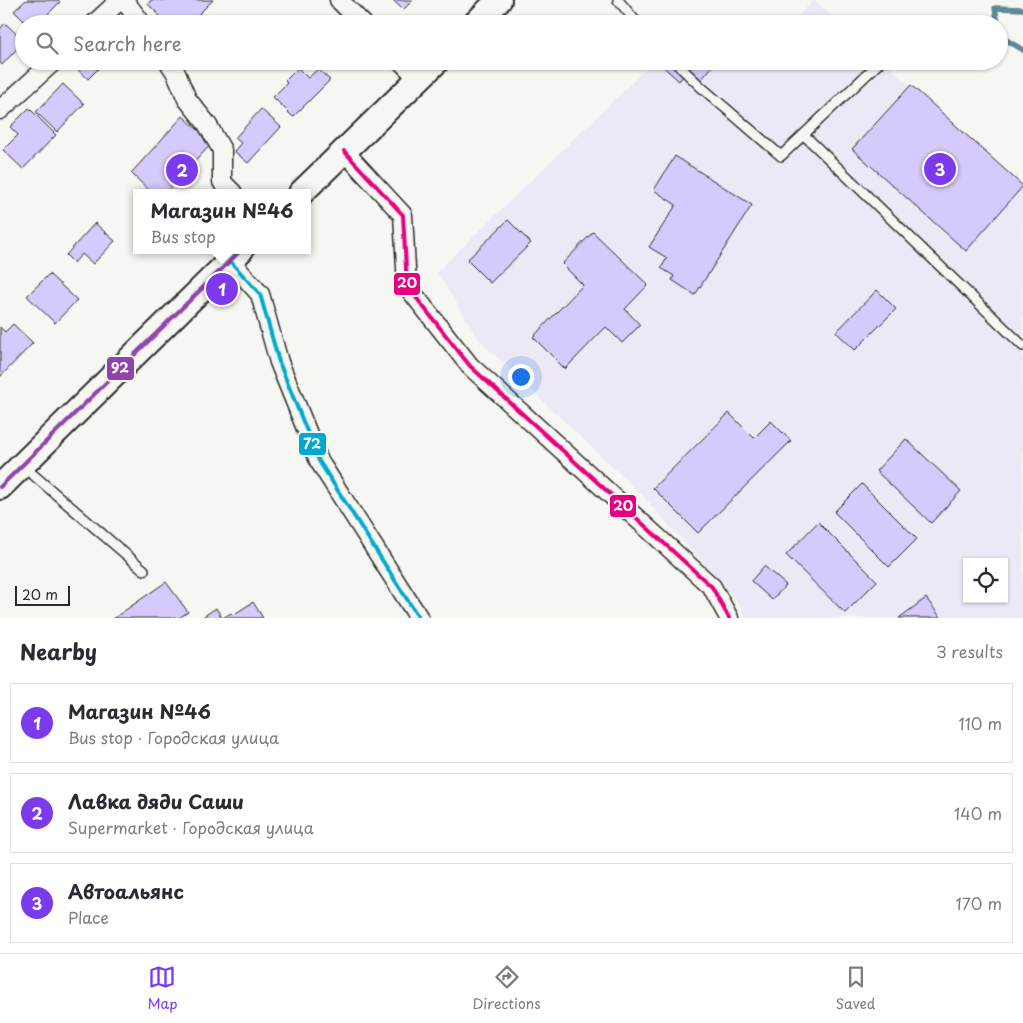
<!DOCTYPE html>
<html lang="en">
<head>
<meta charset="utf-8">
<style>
	:root { --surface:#fff; --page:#f7f7f7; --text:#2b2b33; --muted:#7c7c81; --line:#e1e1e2; --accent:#7c3aed }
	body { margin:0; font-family:"Playpen Sans",sans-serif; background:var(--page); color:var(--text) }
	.controls { position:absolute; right:15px; bottom:15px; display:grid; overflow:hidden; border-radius:0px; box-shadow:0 1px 4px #0004 }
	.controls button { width:45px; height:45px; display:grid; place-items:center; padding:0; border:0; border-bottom:1px solid var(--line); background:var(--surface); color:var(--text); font:25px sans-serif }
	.scale { position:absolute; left:15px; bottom:12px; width:55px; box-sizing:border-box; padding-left:5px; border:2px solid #2b2b2b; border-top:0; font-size:14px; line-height:18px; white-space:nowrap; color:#2b2b2b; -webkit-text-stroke:4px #f6f6f2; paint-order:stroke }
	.you { position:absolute; left:520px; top:376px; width:18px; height:18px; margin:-12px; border:4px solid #fff; border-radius:50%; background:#1a73e8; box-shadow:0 0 0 8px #1a73e833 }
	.badge { display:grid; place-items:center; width:32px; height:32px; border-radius:50%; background:var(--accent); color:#fff; font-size:16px; font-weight:700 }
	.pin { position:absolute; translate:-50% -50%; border:2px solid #fff; box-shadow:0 1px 5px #0006 }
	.popup { position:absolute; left:133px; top:189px; width:178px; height:65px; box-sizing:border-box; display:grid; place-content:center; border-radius:0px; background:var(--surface); filter:drop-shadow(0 1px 4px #0005); font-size:16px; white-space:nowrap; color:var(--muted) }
	.popup b { font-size:19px; color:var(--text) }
	.popup::after { content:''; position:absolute; left:50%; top:100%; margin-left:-10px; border:10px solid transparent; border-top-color:var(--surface) }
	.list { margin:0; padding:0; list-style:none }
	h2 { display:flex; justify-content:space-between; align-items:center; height:65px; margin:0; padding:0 20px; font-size:21px }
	h2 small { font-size:16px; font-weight:400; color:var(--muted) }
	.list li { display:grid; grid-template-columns:32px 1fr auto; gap:15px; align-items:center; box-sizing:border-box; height:80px; margin:0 10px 10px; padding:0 10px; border:1px solid var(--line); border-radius:0px }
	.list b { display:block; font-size:19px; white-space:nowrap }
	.list p { margin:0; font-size:16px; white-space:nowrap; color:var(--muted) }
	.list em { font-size:16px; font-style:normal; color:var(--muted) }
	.icon { flex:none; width:28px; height:28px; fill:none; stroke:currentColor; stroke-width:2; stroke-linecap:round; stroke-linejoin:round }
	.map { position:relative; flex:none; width:1023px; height:618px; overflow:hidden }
	.search { position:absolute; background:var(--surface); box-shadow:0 1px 4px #0004; left:15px; right:15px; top:15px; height:55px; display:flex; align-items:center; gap:12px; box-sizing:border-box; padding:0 18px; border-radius:28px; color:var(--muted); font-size:19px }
	.sheet { height:335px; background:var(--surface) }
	nav { display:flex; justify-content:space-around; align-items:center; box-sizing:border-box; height:70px; border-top:1px solid var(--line); background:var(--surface); font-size:14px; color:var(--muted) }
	nav a { display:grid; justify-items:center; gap:2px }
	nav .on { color:var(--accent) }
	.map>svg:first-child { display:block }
	.built { fill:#ece8f5; fill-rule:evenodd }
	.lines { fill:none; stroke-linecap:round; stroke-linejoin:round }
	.stream { stroke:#5d8a97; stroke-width:5.5 }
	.building { fill:#d6c9fb; stroke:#2b2b2b }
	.lane-casing { stroke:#2b2b2b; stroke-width:12 }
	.street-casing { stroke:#2b2b2b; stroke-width:21 }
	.secondary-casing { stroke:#2b2b2b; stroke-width:28 }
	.lane { stroke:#f6f6f2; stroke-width:9 }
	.street { stroke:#f6f6f2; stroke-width:18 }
	.secondary { stroke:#f6f6f2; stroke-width:24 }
	.bus-1-casing { stroke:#f6f6f2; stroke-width:8 }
	.bus-2-casing { stroke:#f6f6f2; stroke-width:8 }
	.bus-3-casing { stroke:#f6f6f2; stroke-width:8 }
	.bus-1 { stroke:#e5007d; stroke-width:4 }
	.bus-2 { stroke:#00a9ce; stroke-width:4 }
	.bus-3 { stroke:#8e44ad; stroke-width:4 }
	.line-badge { stroke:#f6f6f2; stroke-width:2 }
	.badge-label { font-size:14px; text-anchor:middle; font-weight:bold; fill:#fff }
</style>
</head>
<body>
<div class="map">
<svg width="1023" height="618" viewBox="0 0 1023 618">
	<rect width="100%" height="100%" fill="#f6f6f2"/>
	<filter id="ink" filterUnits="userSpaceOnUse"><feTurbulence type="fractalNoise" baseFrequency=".02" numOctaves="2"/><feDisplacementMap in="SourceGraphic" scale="10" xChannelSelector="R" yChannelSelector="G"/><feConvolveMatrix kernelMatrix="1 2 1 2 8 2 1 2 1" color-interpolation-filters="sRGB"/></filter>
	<g filter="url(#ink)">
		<!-- built -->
		<path class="built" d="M814,0L841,24H790Z
			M654,61H739L746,66L751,61H883L1023,186V618H746L737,601L642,495L480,341L437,272ZM967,562H1004V599H967Z"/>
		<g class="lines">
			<!-- stream -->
			<path class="stream" d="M998,24L995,8L1023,9
				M999,33L1000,36L1023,50"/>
		</g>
		<!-- building -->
		<path class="building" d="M26,0H58L60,2L38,24H27L14,11Z
			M151,0H213L189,24H168L148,4Z
			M393,0H413L403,10Z
			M5,23L24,41L2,65L0,62V29Z
			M79,61H106L88,79L74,66Z
			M325,61H359L351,71L343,64L337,71Z
			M657,61H715L716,62L701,80L689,69L679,81Z
			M298,68L308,78L318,69L330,80L293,117L273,97L287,83L285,81Z
			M63,84L84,104L57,132L36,112Z
			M911,85L1023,186L966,251L852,149Z
			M29,108L56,135L23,169L3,150L18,135L10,127Z
			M261,109L281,127L248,163L234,151L241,143L235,138Z
			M183,116L212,143L166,193H152L131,173Z
			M675,156L752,205L695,295L672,280L674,276L661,268L667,258L649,247L676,205L654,190Z
			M508,220L531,243L490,283L467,260Z
			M95,223L115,241L93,264L82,254L74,263L66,255Z
			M593,232L648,285L625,309L640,325L622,343L606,327L565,369L533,337L583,285L562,264Z
			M49,274L77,300L55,323L27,296Z
			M877,290L896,309L855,350L836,332Z
			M13,324L33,343L0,377V327L5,332Z
			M729,413L754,438L771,421L791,441L698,533L653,488Z
			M906,439L961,491L931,523L876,471Z
			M862,484L917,539L889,567L834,512Z
			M818,522L877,581L845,613L786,555Z
			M764,566L786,585L772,600L751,581Z
			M166,582L188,612L179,618H114Z
			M926,598L941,618H899Z
			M253,602L263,618H223L231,613L233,615Z
			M216,608L222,618H201Z"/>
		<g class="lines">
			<defs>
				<path id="lane" d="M618,0L638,24
					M674,61L701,87L781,156L878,64
					M804,135L1023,346
					M23,466L144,570"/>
				<path id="street" d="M124,0L142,24
					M339,0L363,24
					M94,24L120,0
					M168,61L176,73L187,99L207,124L222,150V182L233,193
					M401,61L419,79
					M0,110L54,61
					M344,151L403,215L407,286L470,366L712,587L729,618
					M230,261L260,294L279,362L319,461L419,618"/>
				<path id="secondary" d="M475,24L499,0
					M301,193L437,61
					M0,487L241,250"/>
			</defs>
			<!-- lane casing -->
			<use href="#lane" class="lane-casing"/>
			<!-- street casing -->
			<use href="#street" class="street-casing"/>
			<!-- secondary casing -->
			<use href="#secondary" class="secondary-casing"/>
			<!-- lane -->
			<use href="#lane" class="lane"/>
			<!-- street -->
			<use href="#street" class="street"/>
			<!-- secondary -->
			<use href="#secondary" class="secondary"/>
			<defs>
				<path id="bus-1" d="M344,151L403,215L407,286L470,366L712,587L729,618"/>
				<path id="bus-2" d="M230,261L260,294L279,362L319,461L419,618"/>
				<path id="bus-3" d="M0,487L241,250"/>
			</defs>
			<!-- bus-1 casing -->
			<use href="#bus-1" class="bus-1-casing"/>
			<!-- bus-2 casing -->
			<use href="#bus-2" class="bus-2-casing"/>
			<!-- bus-3 casing -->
			<use href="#bus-3" class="bus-3-casing"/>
			<!-- bus-1 -->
			<use href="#bus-1" class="bus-1"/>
			<!-- bus-2 -->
			<use href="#bus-2" class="bus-2"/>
			<!-- bus-3 -->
			<use href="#bus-3" class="bus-3"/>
		</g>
	</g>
	<g class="line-badge">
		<rect x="393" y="272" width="28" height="24" rx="5" fill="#e5007d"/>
		<rect x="106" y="356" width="29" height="25" rx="5" fill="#8e44ad"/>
		<rect x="298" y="432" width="29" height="24" rx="5" fill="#00a9ce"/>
		<rect x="609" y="494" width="28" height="24" rx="5" fill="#e5007d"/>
	</g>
	<g class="badge-label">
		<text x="407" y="288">20</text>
		<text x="120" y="373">92</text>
		<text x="312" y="449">72</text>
		<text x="623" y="511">20</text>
	</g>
</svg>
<div class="controls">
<button><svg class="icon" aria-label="locate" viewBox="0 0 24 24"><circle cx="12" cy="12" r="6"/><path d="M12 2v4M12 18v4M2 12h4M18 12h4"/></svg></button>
</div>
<div class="scale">20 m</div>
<div class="you"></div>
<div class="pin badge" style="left:222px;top:289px">1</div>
<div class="popup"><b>Магазин №46</b>Bus stop</div>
<div class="pin badge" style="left:182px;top:170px">2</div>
<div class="pin badge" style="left:940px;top:169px">3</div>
<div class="search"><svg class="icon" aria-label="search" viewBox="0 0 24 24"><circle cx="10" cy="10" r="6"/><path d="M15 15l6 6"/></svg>Search here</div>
</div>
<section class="sheet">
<h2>Nearby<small>3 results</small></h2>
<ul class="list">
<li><span class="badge">1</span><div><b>Магазин №46</b><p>Bus stop · Городская улица</p></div><em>110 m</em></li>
<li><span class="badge">2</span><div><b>Лавка дяди Саши</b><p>Supermarket · Городская улица</p></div><em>140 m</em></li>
<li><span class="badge">3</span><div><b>Автоальянс</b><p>Place</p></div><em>170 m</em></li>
</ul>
</section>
<nav>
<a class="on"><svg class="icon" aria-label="map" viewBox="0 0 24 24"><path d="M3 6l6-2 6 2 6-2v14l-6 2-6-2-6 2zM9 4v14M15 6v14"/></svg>Map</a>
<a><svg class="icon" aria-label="directions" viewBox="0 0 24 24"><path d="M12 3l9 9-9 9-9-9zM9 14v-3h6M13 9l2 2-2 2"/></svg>Directions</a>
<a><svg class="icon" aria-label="saved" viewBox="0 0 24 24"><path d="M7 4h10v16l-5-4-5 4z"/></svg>Saved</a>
</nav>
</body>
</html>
